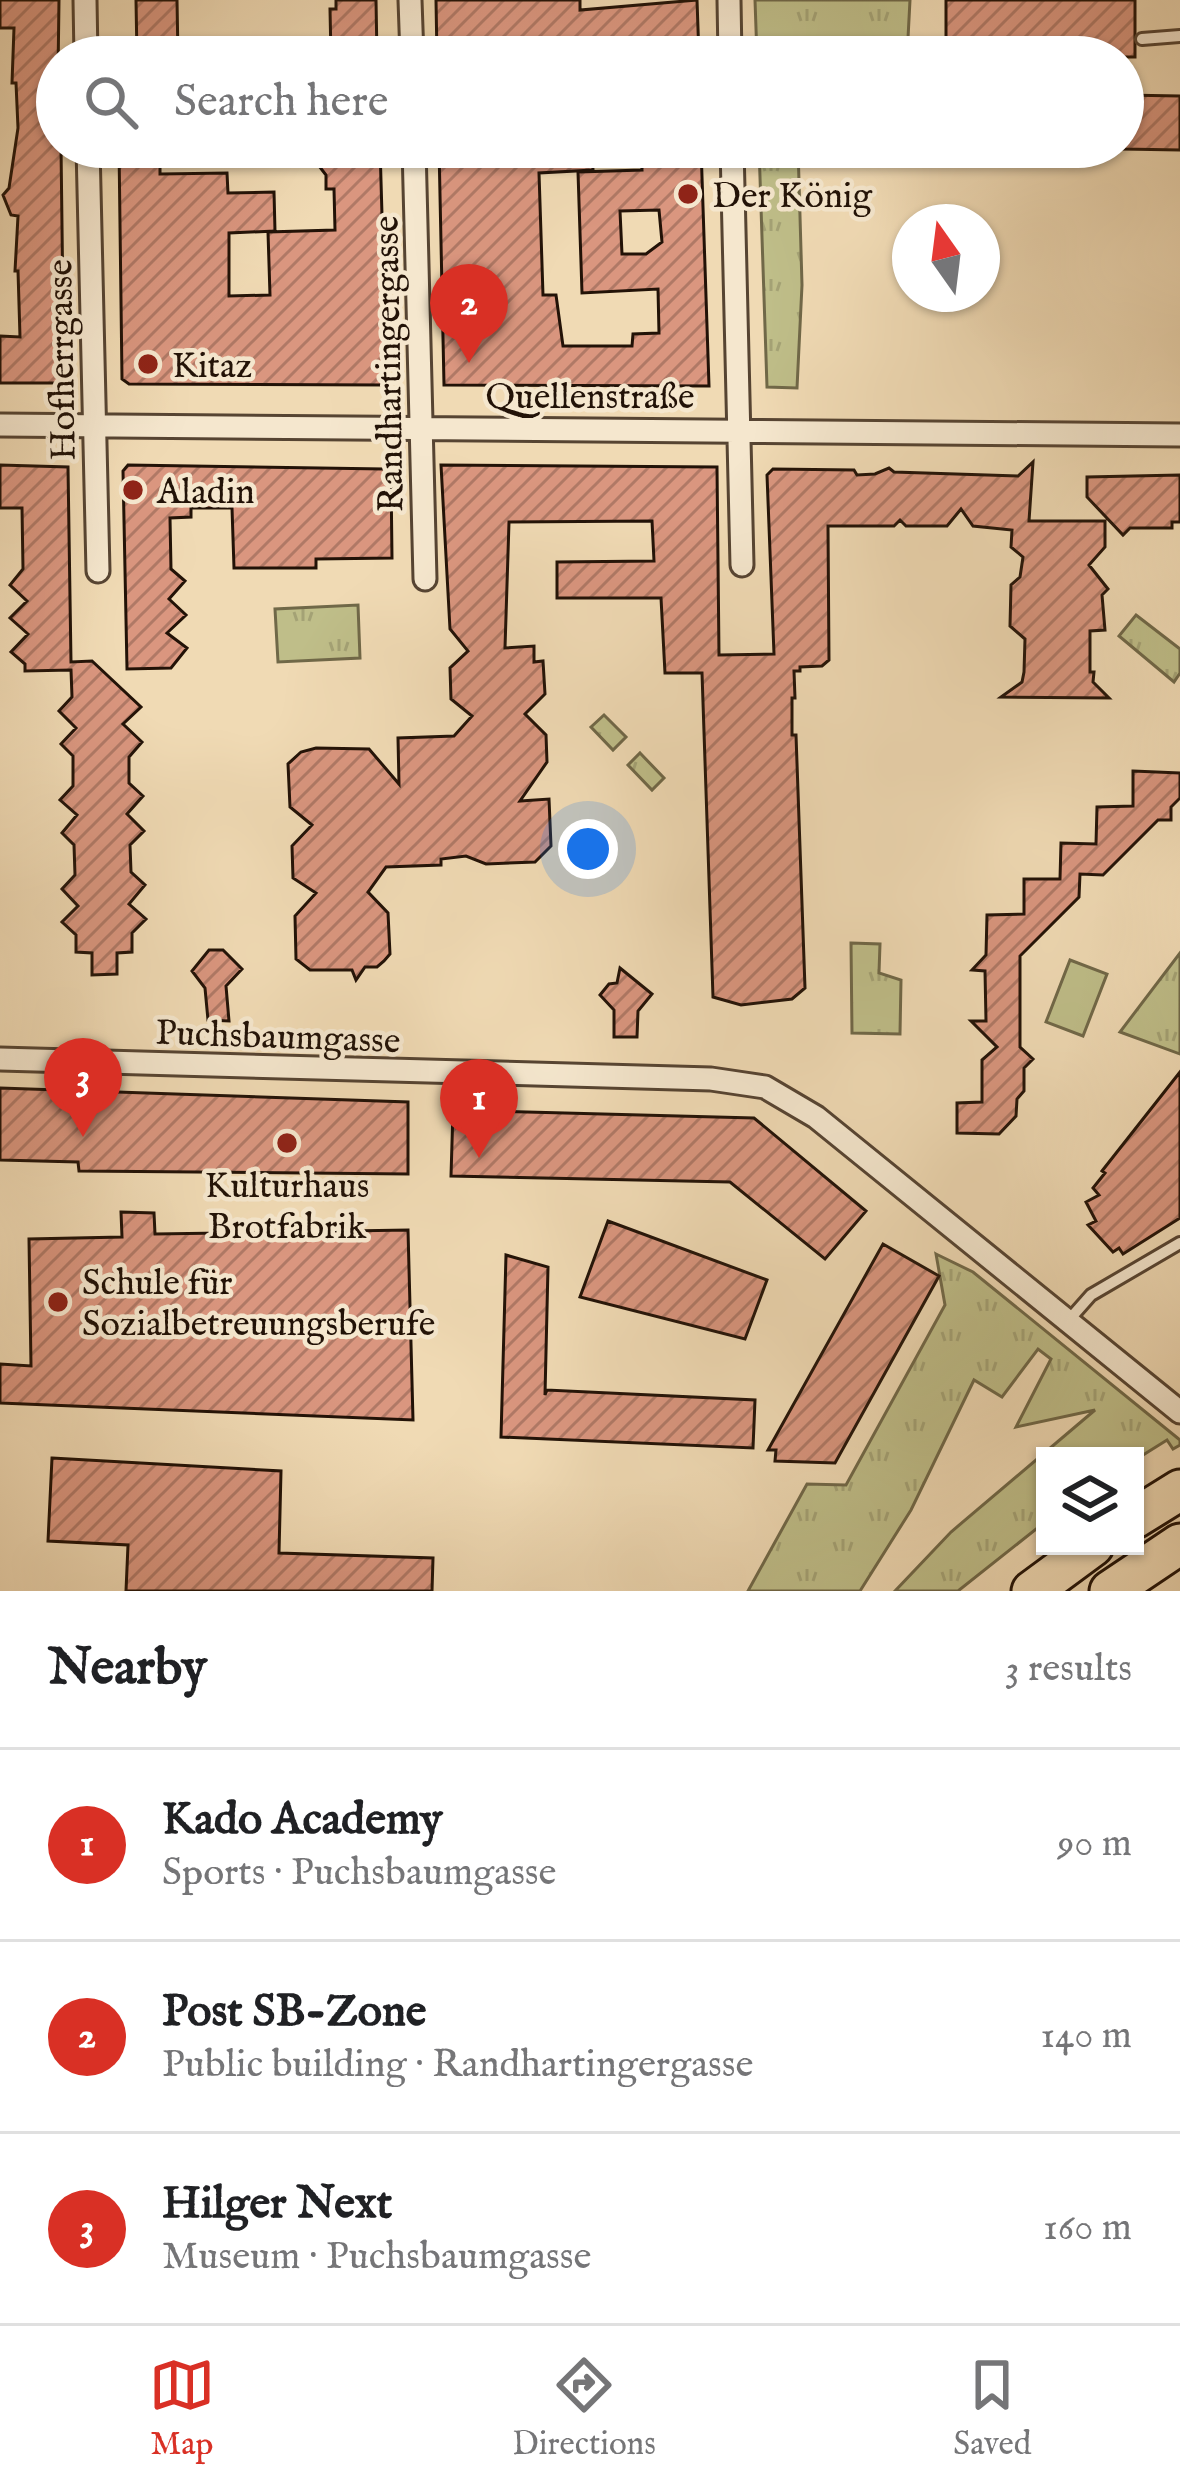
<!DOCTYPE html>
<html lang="en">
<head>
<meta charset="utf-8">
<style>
	:root { --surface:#fff; --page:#f6f6f6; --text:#202124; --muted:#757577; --line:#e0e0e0; --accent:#d93025 }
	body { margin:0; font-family:"IM FELL English",serif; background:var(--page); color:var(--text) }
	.controls { position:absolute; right:36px; bottom:36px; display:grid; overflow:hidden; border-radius:0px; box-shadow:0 3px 9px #0004 }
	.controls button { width:108px; height:108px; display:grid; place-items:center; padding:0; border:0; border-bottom:3px solid var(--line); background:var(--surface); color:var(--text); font:60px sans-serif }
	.compass { position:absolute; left:892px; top:204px; width:108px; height:108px; border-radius:50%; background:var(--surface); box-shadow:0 3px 9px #0004; rotate:346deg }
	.you { position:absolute; left:588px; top:849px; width:42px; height:42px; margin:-30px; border:9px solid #fff; border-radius:50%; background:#1a73e8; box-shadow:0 0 0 18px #1a73e833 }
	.badge { display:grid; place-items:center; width:78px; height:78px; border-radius:50%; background:var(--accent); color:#fff; font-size:39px; font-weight:700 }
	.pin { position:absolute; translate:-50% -99px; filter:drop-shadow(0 3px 6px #0008) }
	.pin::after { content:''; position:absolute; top:63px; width:42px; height:36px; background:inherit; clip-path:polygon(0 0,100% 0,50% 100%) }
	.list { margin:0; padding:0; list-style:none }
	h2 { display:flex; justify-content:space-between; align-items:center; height:156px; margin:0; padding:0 48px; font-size:51px }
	h2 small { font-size:39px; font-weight:400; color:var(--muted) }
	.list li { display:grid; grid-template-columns:78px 1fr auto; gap:36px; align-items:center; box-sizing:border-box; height:192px; padding:0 48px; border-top:3px solid var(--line) }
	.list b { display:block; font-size:45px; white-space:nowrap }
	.list p { margin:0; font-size:39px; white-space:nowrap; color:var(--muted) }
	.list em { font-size:39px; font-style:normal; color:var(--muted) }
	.icon { flex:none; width:66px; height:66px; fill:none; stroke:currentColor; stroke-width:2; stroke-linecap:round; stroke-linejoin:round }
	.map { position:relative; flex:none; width:1180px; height:1591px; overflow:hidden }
	.search { position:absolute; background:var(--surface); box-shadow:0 3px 9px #0004; left:36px; right:36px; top:36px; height:132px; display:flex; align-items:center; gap:30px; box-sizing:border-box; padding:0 42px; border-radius:66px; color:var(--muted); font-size:45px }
	.sheet { height:732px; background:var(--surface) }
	nav { display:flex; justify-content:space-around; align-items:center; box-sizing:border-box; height:168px; border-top:3px solid var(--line); background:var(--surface); font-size:33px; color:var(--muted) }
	nav a { display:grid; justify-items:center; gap:6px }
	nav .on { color:var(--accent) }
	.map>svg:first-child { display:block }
	.grass { fill:url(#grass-tufts); stroke:#706848; stroke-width:3 }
	.pitch { fill:#bfbe89; stroke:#706848; stroke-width:3 }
	.building { fill:url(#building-hatch); stroke:#221207; stroke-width:3; fill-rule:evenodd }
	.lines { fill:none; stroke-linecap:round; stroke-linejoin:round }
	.service-casing { stroke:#564432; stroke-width:16 }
	.minor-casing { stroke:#564432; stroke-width:27 }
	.motorway-casing { stroke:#221207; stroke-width:45 }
	.service { stroke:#f5e7ce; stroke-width:10 }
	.minor { stroke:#f5e7ce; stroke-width:21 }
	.motorway { stroke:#f0dab4; stroke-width:39 }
	.poi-dot { fill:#8f2418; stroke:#f5e7ce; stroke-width:4.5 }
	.labels { text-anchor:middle; stroke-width:9; stroke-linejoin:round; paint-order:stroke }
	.poi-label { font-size:36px; fill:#221207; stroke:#f5e7ce; text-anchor:start }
	.street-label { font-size:36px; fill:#221207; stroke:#f5e7ce }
</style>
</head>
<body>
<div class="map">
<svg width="1180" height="1591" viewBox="0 0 1180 1591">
	<defs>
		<pattern id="grass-tufts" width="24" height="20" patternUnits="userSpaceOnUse" patternTransform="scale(3)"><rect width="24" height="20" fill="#bfbe89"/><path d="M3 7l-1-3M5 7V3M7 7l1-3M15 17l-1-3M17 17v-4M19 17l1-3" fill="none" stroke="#a4a275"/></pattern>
		<pattern id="building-hatch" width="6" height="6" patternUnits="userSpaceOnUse" patternTransform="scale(3)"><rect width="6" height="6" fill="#da967f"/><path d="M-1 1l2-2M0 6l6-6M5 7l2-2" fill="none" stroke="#b07966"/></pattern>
	</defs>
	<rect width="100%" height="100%" fill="#f0dab4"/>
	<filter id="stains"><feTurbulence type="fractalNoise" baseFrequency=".00167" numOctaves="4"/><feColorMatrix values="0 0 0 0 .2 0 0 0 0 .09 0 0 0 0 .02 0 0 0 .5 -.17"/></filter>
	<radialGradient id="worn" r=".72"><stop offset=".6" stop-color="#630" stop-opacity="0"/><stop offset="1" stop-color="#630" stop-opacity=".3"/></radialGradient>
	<!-- grass -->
	<path class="grass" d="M755,0H910L907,57H757Z
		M759,147H798L802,285L797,388L767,387Z
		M358,605L360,658L278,662L275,609Z
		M1136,615L1180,649V673L1174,682L1119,636Z
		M604,715L626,737L613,750L591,727Z
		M640,753L664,778L652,790L628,765Z
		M851,943L880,944L879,973L901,980L900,1034L852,1033Z
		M1180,953V1054L1120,1032Z
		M936,1254L973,1272L1180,1440V1445L1173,1449L1167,1440L1135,1460V1456H1045V1522L958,1591H895L951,1532L1095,1410L1016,1427L1051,1359L1038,1349L1002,1397L974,1380L911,1510L860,1591H748L807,1484L846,1485L945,1305Z"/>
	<!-- pitch -->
	<path class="pitch" d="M1070,960L1107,974L1083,1036L1046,1022Z"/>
	<!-- building -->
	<path class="building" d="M0,0H59L57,147H61L64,383H0V336L20,337L18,271H15L18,216L11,215L3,195L9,188L18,128L16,83H12L14,28H0Z
		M136,0H177L178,57H137Z
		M336,0H376L377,57H331L330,9H336Z
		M436,0H580V10L697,0L699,57H651V44L598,45V57H437Z
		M946,0H1135V57H946Z
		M1123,95L1180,96V150L1123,149Z
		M119,147H160V174L227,173L228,193L274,192L275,231L229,233V296L270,295L268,232L335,230L334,189H326V175L319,166V159L330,147H380L387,385L129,384L122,379Z
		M439,147H592L593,170L539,173L543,295H556L563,346H632L633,334L659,333L658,289L582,293L578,172L642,170L641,147H701L709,386L444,385ZM659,210L662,242L646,254H622L620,211Z
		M1033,462L1029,521H1105V547L1089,565L1108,589L1102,595L1105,630L1090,631V672H1094L1093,682L1109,698L1001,697L1022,682L1024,672L1025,639L1010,626L1011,585L1020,577L1023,557L1011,547L1012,530L973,526L961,509L947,526H906L900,520L894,526H828L829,660L822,666L800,667V671H794L795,698H792V735H796L805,988L792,999L741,1005L713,997L702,673H665L661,598H557V562L654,561L652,521L509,522L505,648L534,646V662L543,661L545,694L525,714L546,735L547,762L520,801L549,799L551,846L535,862L486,864L466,856L441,859V865L386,867L368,892L388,913L390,954L384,961L377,967H365L356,980L352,970H310L296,959L295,916L316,893L293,878L292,846L312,825L290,807L288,764L301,752L316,748L369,749L399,784L398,738L454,736L472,716L451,699L450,668L468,651L450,629L441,465L717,467L719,655L774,654L767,475L773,469L854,470L857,475L875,474L889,468L894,472L1018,476Z
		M0,465L68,467L71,662L92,661L141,707L123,724L142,742L129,757V783L143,796L127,814L144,831L130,845L131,872L145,885L129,904L146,919L132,933V952L117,953V974L92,975V953L76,952V935L62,922L78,906L62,889L75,875L74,845L62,833L77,815L60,800L73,786V756L61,744L76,728L59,711L72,697L71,670L25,671V664L11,652L28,634L10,618L27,601L10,585L23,569L22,508H0Z
		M128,465L384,469L391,475L392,558L316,559V568H234L232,508H191V517L170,518L171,569L185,581L169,599L186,615L167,633L187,648L171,668L127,669L123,471Z
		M1180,475V522H1172V528H1130L1123,535L1087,497V477Z
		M1133,771L1180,773V798L1171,807V820H1158L1103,875L1080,874L1079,897L1020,956V1047L1033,1059L1024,1068V1091L1017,1099L1016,1116L999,1134L957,1133V1103L982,1102V1060L997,1047L971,1021H986L985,971L972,970L986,955L987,915L1024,914V879H1060L1061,843L1096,844L1097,807L1133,806Z
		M209,950H223L242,969L226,986L229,1021L208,1020L205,988L192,971Z
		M620,968L652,994L638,1011L637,1037H614V1010L600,995L609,984L617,983Z
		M1180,1072V1218L1123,1254L1119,1248L1113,1252L1088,1225L1096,1221L1086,1202L1099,1195L1093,1188L1105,1173L1102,1171Z
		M0,1088L408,1102V1174L79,1171L78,1162L0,1160Z
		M453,1110L754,1118L866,1211L825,1259L730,1182L451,1176Z
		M121,1212L154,1213L155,1234L408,1230L413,1420L0,1403V1364L31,1366L29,1239L122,1237Z
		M608,1221L767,1280L745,1339L580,1297Z
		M883,1244L939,1276L835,1463L775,1461L776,1450H768Z
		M506,1255L548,1267L545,1395L547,1390L755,1400L753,1448L501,1437Z
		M52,1458L281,1471L279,1553L433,1558L432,1591H126L128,1545L48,1541Z"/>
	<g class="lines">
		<defs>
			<path id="service" d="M1142,39L1180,36
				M1068,1321L1091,1295L1180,1243"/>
			<path id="minor" d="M85,0L86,57
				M410,0L412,57
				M729,0L730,57
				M88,147L98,571
				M414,147L425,579
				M732,147L742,565
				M0,425L1180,435
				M0,1059L711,1079L765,1087L816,1117L1180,1412"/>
			<path id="motorway" d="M1135,1518L1180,1490
				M1032,1591L1093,1546
				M1110,1591L1180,1544"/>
		</defs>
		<!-- service casing -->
		<use href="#service" class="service-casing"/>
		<!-- minor casing -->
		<use href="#minor" class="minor-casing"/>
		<!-- motorway casing -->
		<use href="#motorway" class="motorway-casing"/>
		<!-- service -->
		<use href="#service" class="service"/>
		<!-- minor -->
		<use href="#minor" class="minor"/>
		<!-- motorway -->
		<use href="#motorway" class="motorway"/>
	</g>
	<!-- markers -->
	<g class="poi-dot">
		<circle cx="688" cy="194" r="12"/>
		<circle cx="148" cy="364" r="12"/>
		<circle cx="133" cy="490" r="12"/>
		<circle cx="287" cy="1143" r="12"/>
		<circle cx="58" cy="1302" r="12"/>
	</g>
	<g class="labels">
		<!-- poi labels -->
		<g class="poi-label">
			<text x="712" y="207">Der König</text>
			<text x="172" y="377">Kitaz</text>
			<text x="157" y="503">Aladin</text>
			<text x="287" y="1197" text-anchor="middle">Kulturhaus<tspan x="287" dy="41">Brotfabrik</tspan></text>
			<text x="82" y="1294">Schule für<tspan x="82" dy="41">Sozialbetreuungsberufe</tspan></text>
		</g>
		<!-- street labels -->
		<g class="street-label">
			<text transform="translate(60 360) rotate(-91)" y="13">Hofherrgasse</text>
			<text transform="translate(387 364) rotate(-91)" y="13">Randhartingergasse</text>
			<text x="590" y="408">Quellenstraße</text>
			<text transform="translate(278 1035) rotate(2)" y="13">Puchsbaumgasse</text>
		</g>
	</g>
	<rect width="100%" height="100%" filter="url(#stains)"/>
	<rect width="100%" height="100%" fill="url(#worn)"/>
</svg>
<div class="controls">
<button><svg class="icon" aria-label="layers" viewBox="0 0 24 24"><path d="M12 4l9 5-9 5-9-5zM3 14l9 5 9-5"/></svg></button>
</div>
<svg class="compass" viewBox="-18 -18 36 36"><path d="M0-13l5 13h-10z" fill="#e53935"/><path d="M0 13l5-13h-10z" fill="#757577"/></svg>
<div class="you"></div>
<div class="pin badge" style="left:479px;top:1158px">1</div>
<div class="pin badge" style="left:469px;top:363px">2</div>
<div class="pin badge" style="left:83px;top:1137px">3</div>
<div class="search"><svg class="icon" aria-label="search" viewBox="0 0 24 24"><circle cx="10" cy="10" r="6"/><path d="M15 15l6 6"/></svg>Search here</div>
</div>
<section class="sheet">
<h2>Nearby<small>3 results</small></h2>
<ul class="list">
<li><span class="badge">1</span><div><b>Kado Academy</b><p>Sports · Puchsbaumgasse</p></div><em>90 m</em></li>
<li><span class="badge">2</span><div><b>Post SB-Zone</b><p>Public building · Randhartingergasse</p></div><em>140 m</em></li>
<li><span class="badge">3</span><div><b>Hilger Next</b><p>Museum · Puchsbaumgasse</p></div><em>160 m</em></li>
</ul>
</section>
<nav>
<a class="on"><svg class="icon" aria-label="map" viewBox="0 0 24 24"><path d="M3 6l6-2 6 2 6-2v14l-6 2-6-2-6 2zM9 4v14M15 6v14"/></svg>Map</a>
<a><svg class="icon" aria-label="directions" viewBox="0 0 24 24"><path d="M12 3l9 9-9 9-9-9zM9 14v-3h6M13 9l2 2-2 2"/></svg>Directions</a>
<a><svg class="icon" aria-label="saved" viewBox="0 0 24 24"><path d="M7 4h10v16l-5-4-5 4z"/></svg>Saved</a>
</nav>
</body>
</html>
